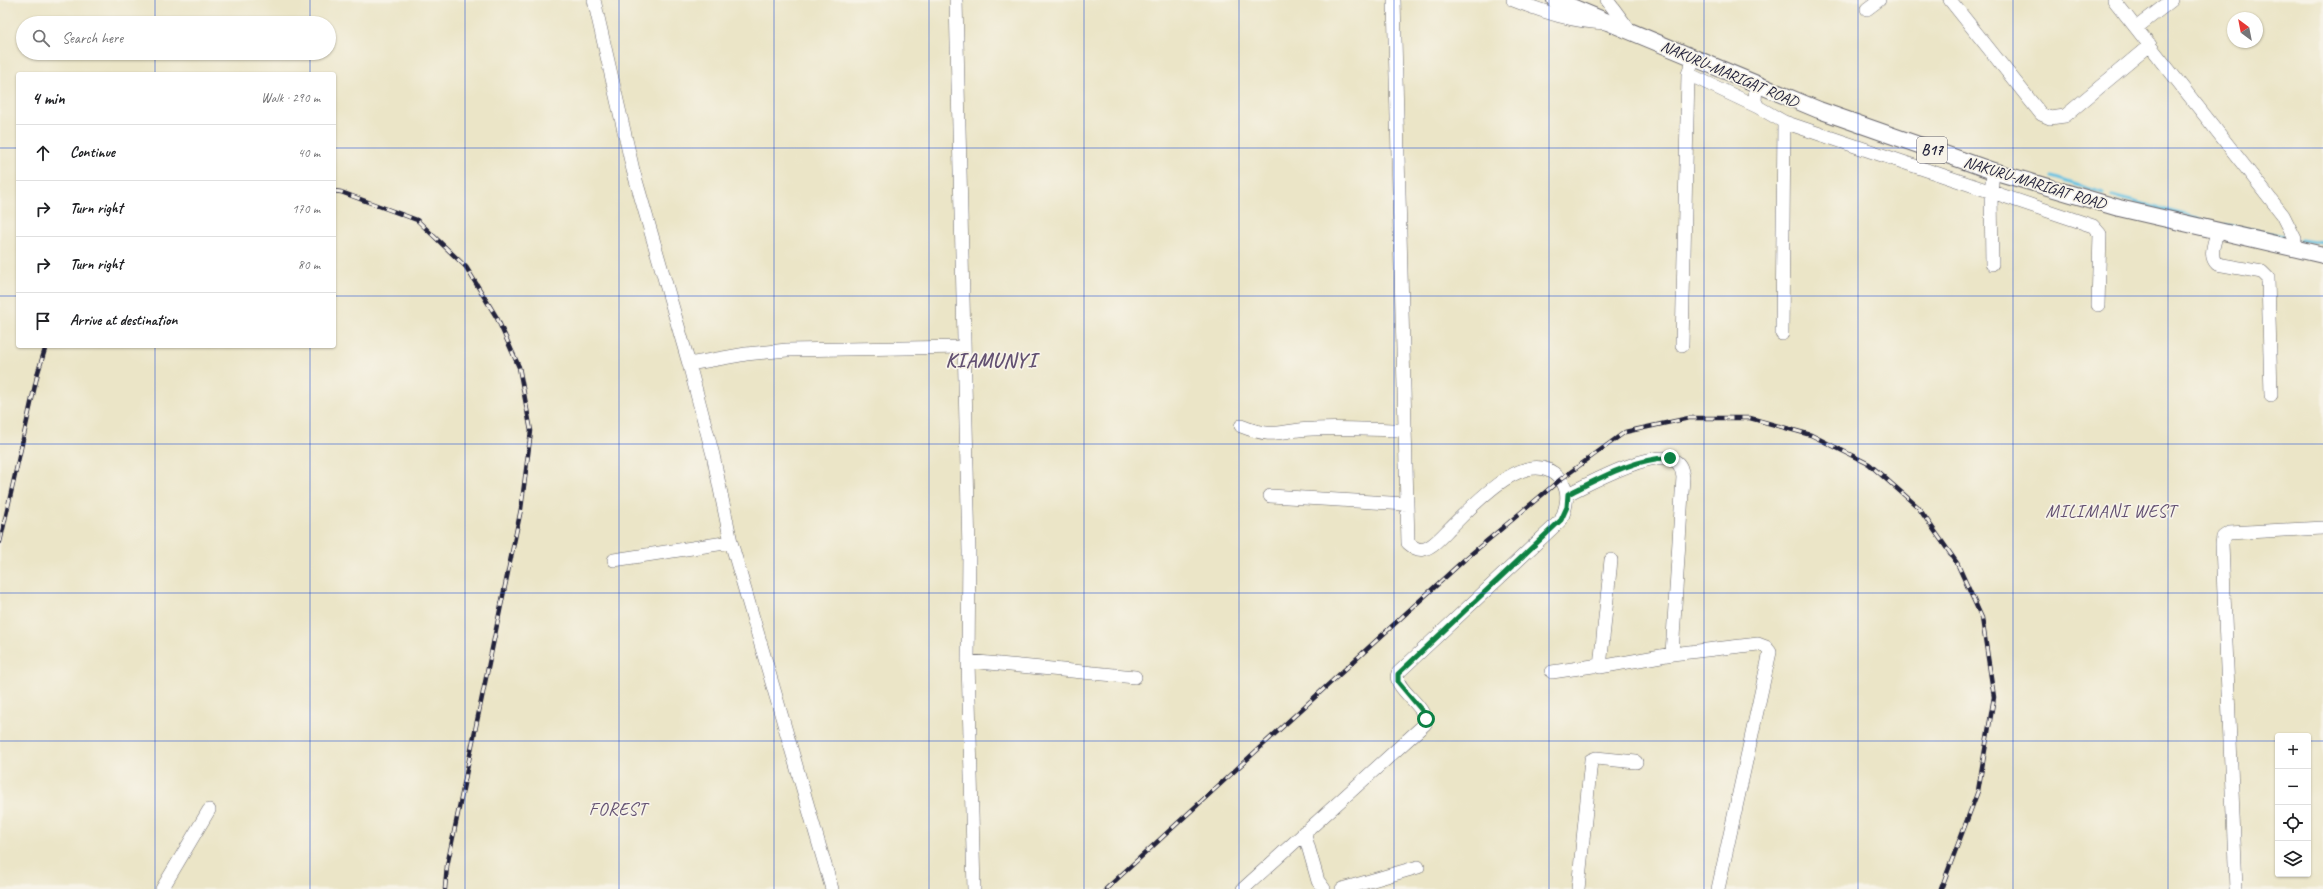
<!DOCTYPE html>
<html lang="en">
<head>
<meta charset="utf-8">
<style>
	:root { --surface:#fff; --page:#f6f6f6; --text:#202124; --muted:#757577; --line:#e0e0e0 }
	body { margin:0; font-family:Caveat,sans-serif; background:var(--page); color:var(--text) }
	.controls { position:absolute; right:12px; bottom:12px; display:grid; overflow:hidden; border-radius:4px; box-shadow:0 1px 3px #0004 }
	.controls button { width:36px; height:36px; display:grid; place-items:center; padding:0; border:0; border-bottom:1px solid var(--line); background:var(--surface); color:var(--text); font:20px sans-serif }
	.compass { position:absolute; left:2227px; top:12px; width:36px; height:36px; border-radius:50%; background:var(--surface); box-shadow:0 1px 3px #0004; rotate:328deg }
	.stop { position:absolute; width:12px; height:12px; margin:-9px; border:3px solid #0b8043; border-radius:50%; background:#fff }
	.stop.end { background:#0b8043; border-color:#fff; box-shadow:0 1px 4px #0008 }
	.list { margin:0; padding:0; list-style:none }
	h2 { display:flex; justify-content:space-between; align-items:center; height:52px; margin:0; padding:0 16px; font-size:17px }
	h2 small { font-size:13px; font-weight:400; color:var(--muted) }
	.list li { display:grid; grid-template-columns:26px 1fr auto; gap:12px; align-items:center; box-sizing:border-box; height:56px; padding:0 16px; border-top:1px solid var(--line) }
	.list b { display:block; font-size:15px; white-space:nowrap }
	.list em { font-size:13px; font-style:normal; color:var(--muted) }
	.icon { flex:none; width:22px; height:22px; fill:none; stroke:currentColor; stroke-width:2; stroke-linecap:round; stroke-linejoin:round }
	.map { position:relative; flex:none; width:2323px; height:889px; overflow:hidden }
	.search { position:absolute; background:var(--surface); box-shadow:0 1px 3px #0004; left:16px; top:16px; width:320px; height:44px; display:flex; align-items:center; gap:10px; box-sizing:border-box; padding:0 14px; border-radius:22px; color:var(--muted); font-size:15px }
	.panel { position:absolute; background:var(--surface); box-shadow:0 1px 3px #0004; left:16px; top:72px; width:320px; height:276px; border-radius:4px }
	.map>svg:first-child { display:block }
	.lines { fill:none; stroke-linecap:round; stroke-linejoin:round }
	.stream { stroke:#65c2e3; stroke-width:3 }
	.minor-casing { stroke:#68666c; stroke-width:14 }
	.major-casing { stroke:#68666c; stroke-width:18 }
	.minor { stroke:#fff; stroke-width:13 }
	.major { stroke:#fff; stroke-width:16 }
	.rail-casing { stroke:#22223b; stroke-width:4.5 }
	.rail { stroke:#f7f3e8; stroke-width:3; stroke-dasharray:9; stroke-linecap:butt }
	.route { stroke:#0b8043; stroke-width:5 }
	.grid { fill:none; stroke:#1d4ed8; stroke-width:1; stroke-opacity:0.55 }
	.labels { text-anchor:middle; stroke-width:3.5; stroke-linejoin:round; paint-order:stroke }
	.shield { fill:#f7f3e8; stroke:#62616f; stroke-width:1 }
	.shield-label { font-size:15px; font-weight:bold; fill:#22223b }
	.street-label { font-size:16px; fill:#22223b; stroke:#f7f3e8 }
	.quarter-label { font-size:18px; letter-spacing:1px; fill:#635172; stroke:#f7f3e8 }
	.district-label { font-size:20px; font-weight:bold; letter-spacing:1px; fill:#635172; stroke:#f7f3e8 }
</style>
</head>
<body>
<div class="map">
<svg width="2323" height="889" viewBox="0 0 2323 889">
	<rect width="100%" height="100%" fill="#f7f3e8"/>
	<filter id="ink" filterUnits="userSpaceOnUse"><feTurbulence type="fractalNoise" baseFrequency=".025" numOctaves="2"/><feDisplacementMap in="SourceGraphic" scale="8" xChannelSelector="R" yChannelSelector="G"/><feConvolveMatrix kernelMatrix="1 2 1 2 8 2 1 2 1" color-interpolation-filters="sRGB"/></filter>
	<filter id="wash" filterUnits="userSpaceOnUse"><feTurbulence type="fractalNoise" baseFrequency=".012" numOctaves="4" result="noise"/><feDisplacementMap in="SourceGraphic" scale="16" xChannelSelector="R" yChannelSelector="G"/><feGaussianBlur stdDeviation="0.9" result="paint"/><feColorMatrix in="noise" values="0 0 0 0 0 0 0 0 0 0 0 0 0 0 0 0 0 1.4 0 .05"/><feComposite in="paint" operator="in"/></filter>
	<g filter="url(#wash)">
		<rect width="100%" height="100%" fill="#ebe5c7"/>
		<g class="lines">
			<!-- stream -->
			<path class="stream" d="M2052,177L2103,193
				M2112,196L2201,219
				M2226,225L2289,237
				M2301,240L2323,243"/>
		</g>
	</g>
	<g filter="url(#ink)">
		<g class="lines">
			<defs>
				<path id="minor" d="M594,0L633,170L689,364L713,455L731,542L832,889
					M956,0L969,552L968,661L974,889
					M1513,0C1544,12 1573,22 1607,23
					M1607,0L1630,31
					M1950,0L2041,114L2050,118L2065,116L2150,45
					M2114,0L2283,215L2295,239L2293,248
					M1867,9L1879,0
					M2136,28L2172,0
					M1688,74L1758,107
					M1756,85L1755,101L1758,107L1784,122L2093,226L2100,234L2098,305
					M2217,232C2215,242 2208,256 2217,264L2262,272L2268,278L2271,395
					M1992,264L1991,193L1993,171
					M1782,334L1784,122
					M1682,345L1688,74L1694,59
					M689,364L746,354L787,350L964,347
					M1241,426C1276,440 1279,430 1313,429C1344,427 1375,430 1406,430
					M1568,494C1588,484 1656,447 1675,461C1681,464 1682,471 1683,477L1672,654
					M1270,496L1407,504
					M614,560L731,542
					M1611,560L1600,667L1672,654L1758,644L1766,647L1770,652L1718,889
					M968,661L1135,677
					M1552,672L1600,665
					M1304,832L1318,881L1324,889
					M162,889L209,810
					M1243,889L1425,724C1428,705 1392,689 1398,673L1561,520C1567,506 1571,490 1559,478C1527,443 1472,507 1450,528C1443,535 1433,547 1424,549C1418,551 1413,547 1408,543L1394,0
					M1342,889L1418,867
					M1578,889L1591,760L1596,758L1636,762
					M2236,889L2222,544L2223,537L2229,533L2323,528"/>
				<path id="major" d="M1555,0L1819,110L1993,171L2119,208L2323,255"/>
			</defs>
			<!-- minor casing -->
			<use href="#minor" class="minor-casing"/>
			<!-- major casing -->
			<use href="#major" class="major-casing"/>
			<!-- minor -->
			<use href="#minor" class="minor"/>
			<!-- major -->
			<use href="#major" class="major"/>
			<defs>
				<path id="rail" d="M334,191L341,192L417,220L466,267L497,318L519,367L531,431L521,509L447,866L445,889
					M0,542L38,372L46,346
					M1106,889L1464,560L1561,479L1625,432L1689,418H1750L1811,435L1869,464L1918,507L1957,563L1982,618L1994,697L1978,791L1941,889"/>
			</defs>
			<!-- rail casing -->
			<use href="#rail" class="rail-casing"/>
			<!-- rail -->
			<use href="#rail" class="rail"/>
		</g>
	</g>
	<g class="lines" filter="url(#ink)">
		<!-- route -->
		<path class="route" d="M1426,719L1424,713L1398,682V674L1561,520L1567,507L1568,494C1598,479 1637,457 1670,458"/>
	</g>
	<!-- grid -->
	<path class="grid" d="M155,0V23M310,0V23M465,0V889M619,0V889M774,0V889M929,0V889M1084,0V889M1239,0V889M1394,0V889M1549,0V889M1704,0V889M1858,0V889M2013,0V889M2168,0V889M155,53V74M310,53V74M0,148H18M334,148H2323M0,296H18M334,296H2323M155,346V889M310,346V889M0,444H2323M0,593H2323M0,741H2278M2308,741H2323"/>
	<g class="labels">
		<!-- shield labels -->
		<rect class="shield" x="1917" y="137" width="30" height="26" rx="3"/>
		<g class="shield-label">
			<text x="1932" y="155">B17</text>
		</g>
		<!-- street labels -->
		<g class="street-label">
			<text transform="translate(1730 73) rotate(23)" y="6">NAKURU-MARIGAT ROAD</text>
			<text transform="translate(2035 182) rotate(17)" y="6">NAKURU-MARIGAT ROAD</text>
		</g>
		<!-- quarter labels -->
		<g class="quarter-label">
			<text x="2111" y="517">MILIMANI WEST</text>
			<text x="618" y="815">FOREST</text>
		</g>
		<!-- district labels -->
		<g class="district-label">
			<text x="991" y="367">KIAMUNYI</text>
		</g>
	</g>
</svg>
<div class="controls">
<button>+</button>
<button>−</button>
<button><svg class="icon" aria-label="locate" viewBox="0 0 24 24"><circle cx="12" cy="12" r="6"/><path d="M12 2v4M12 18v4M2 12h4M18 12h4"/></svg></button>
<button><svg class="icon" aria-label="layers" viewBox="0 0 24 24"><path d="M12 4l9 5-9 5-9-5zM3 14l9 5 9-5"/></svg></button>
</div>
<svg class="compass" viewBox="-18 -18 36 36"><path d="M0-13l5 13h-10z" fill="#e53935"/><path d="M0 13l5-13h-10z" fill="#757577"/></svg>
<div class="stop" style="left:1426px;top:719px"></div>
<div class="stop end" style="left:1670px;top:458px"></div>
<div class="search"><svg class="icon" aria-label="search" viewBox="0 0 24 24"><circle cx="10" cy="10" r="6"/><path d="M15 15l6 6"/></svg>Search here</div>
<section class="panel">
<h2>4 min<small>Walk · 290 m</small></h2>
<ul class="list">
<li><svg class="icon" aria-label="ahead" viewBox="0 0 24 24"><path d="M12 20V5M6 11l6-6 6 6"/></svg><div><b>Continue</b></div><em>40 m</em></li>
<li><svg class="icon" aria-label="right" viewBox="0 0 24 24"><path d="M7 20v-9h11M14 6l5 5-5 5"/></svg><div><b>Turn right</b></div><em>170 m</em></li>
<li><svg class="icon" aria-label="right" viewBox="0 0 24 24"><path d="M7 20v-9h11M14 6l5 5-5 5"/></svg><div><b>Turn right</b></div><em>80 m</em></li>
<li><svg class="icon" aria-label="arrive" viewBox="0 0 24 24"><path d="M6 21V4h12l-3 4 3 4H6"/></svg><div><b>Arrive at destination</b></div></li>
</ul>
</section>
</div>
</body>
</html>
